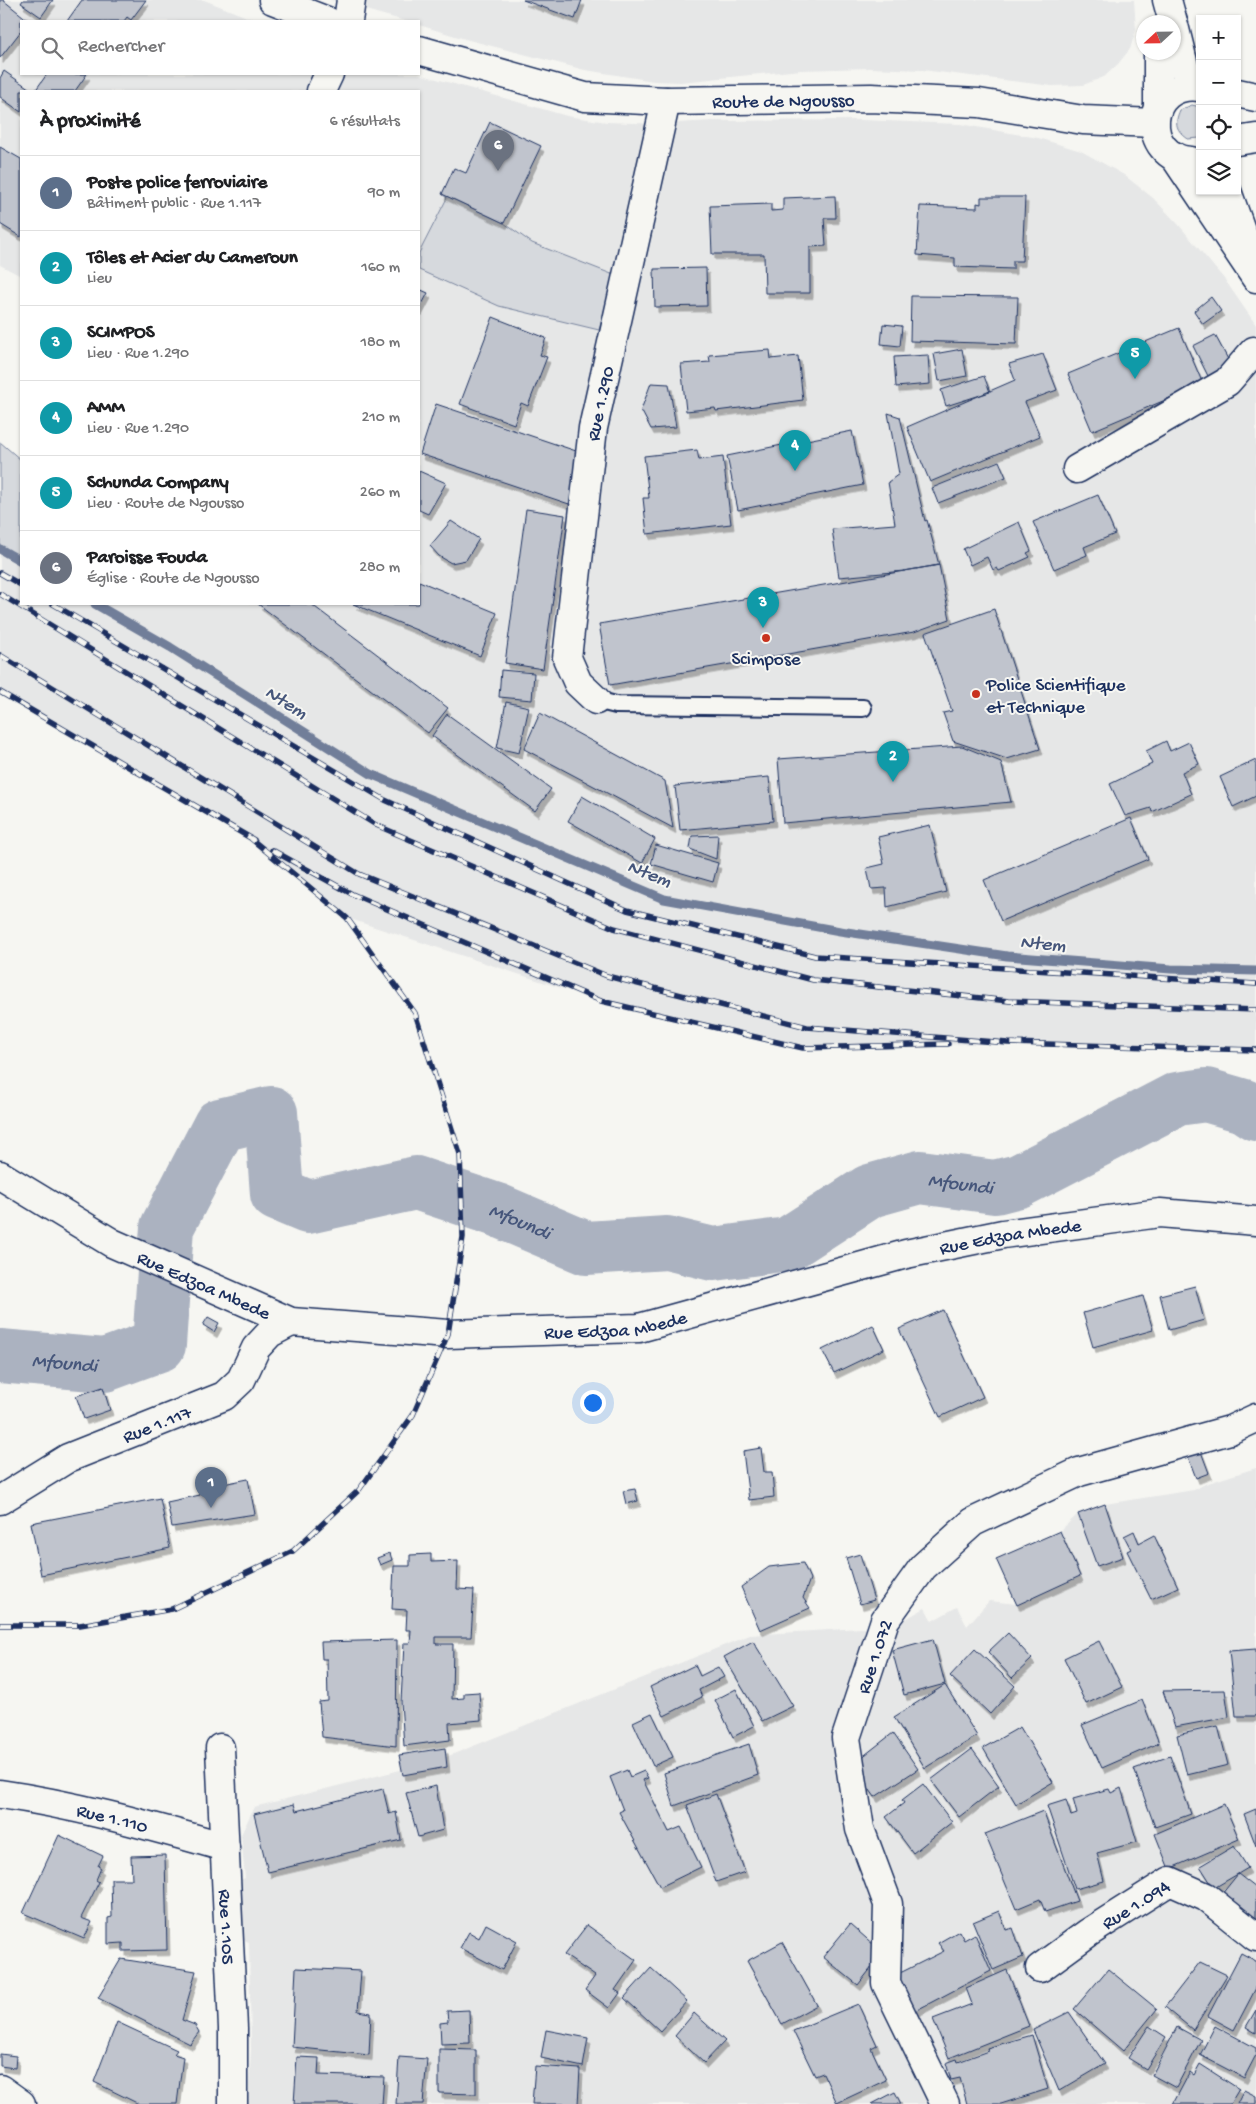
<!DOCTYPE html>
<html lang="fr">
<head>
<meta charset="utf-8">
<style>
	:root { --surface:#fff; --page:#f2f2f2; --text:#202124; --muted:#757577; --line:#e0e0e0; --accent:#2563eb }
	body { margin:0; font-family:"Gochi Hand",sans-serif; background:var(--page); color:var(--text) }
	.controls { position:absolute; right:15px; top:15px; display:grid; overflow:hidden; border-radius:0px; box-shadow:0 1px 4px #0004 }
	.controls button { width:45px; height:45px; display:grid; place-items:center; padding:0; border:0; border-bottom:1px solid var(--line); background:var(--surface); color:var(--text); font:25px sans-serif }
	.compass { position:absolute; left:1136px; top:15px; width:45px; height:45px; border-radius:50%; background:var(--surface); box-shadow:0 1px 4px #0004; rotate:248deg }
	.you { position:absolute; left:592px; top:1402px; width:18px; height:18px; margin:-12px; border:4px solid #fff; border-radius:50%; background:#1a73e8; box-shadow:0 0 0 8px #1a73e833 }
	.badge { display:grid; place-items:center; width:32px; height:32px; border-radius:50%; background:var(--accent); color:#fff; font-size:16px; font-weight:700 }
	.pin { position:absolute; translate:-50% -41px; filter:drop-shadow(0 1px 2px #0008) }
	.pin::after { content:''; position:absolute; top:26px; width:18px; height:15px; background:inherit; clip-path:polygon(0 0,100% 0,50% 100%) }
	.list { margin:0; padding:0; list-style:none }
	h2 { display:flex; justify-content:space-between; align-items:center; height:65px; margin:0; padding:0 20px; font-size:21px }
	h2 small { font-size:16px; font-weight:400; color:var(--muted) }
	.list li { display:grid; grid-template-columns:32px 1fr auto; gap:15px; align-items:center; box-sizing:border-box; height:75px; padding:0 20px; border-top:1px solid var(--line) }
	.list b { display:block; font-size:19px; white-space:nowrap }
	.list p { margin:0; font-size:16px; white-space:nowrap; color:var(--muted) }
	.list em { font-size:16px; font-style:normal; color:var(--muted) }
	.icon { flex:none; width:28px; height:28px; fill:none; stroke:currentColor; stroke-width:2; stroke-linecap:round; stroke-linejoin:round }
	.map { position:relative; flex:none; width:1256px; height:2104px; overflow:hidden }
	.search { position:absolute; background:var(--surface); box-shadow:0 1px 4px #0004; left:20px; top:20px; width:400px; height:55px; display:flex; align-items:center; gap:12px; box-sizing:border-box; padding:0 18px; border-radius:0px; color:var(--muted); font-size:19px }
	.panel { position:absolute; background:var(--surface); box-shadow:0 1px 4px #0004; left:20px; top:90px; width:400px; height:515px; border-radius:0px }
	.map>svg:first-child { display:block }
	.built { fill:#e6e7e7 }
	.green { fill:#d6d9dd; stroke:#78849e }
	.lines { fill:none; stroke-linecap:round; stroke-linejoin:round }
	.stream { stroke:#717e99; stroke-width:9 }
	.river { stroke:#abb2c0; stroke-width:54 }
	.building { fill:#c0c4cd; stroke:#1b2f5e; filter:url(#shadow) }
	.service-casing { stroke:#1b2f5e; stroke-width:20 }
	.minor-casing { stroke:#1b2f5e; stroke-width:31 }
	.tertiary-casing { stroke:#1b2f5e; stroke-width:31 }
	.secondary-casing { stroke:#1b2f5e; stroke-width:31 }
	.service { stroke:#f6f6f2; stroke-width:16 }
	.minor { stroke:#f6f6f2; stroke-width:28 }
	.tertiary { stroke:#f6f6f2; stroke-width:28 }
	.secondary { stroke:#f6f6f2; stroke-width:28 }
	.rail-casing { stroke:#1b2f5e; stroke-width:5.5 }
	.rail { stroke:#f6f6f2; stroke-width:4; stroke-dasharray:11; stroke-linecap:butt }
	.poi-dot { fill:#c8321e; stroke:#f6f6f2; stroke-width:2 }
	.labels { text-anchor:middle; stroke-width:4; stroke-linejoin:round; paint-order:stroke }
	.street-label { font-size:19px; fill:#1b2f5e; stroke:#f6f6f2 }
	.poi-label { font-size:19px; fill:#1b2f5e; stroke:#f6f6f2 }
	.water-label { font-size:20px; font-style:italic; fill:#46567b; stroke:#f6f6f2 }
</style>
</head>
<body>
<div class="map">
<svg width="1256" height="2104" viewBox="0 0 1256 2104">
	<defs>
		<filter id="shadow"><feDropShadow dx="3" dy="5.5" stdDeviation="0" flood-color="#0004"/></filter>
	</defs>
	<rect width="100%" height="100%" fill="#f6f6f2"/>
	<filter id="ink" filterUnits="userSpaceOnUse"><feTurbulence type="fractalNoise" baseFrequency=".02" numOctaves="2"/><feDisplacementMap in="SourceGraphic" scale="10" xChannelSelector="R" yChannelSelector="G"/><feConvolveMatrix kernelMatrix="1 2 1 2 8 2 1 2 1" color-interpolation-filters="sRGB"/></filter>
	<g filter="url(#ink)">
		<!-- built -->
		<path class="built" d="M0,0H204L257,21H21V74H419L567,116L607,122L660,124L711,121L861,120L960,124L1038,138L1081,151L1124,175L1153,198L1178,224L1225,280L1256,325V1050L1008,1043L803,1048L601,1001L347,918L249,837L0,692V549L21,561V604H419V91H21V276L0,265Z
			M330,0H1134L1136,30L1130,49L1118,64L1104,77L1083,85L1052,86L922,70L870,68L801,70L681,82L654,81L585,70L465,39L419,25V21H405Z
			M1256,1468V2104H248L251,2049L249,1942L244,1940L240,1880L245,1878L241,1835L254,1807L436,1761L750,1635L893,1626L925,1608L932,1621L957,1607L967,1626L989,1601L1016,1604L996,1559L1060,1531L1078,1514L1105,1504L1194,1490L1205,1484Z"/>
		<!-- green -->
		<path class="green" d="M1192,105L1200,107V138L1188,139C1176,130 1174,124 1180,110Z
			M442,194L504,223L532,243L614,275L599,330L499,306L419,270V253L447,198Z
			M0,442L21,460V561L0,549Z"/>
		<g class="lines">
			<!-- stream -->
			<path class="stream" d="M0,549L21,561
				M95,604L170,647L371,774L664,899L840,931L1007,956L1171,969L1256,971"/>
			<!-- river -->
			<path class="river" id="s1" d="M0,1356L105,1365L159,1345L167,1227L220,1125L271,1113L277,1194L308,1207L416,1183L497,1210L586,1248L667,1243L713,1254L788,1244L870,1191L920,1177L995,1187L1019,1181L1177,1099L1206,1095L1244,1106L1256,1114"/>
		</g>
		<!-- building -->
		<path class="building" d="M0,0H3L29,21H21V31L0,58Z
			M23,0H53L41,17L21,3Z
			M82,0H146L131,20L127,17L124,21H67Z
			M523,0H582L575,19Z
			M4,71L33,91H21V112L0,97V78Z
			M47,74H87L75,91H35Z
			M490,122L541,146L504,223L442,194L454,168L466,173Z
			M0,147L21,159V237L0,224Z
			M835,196L836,218H824L826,246L810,247V293H765L764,254H712L710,206L771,204V211L783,210V198Z
			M981,197H1025L1022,261H1013V269L955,267V258L917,255L920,206L977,208V203L981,204Z
			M706,268L707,306L655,307L654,269Z
			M419,289L428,293L419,310Z
			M911,296L1018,297L1016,344L910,341Z
			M1211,297L1221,311L1203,324L1194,311Z
			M493,317L546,338L540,355L547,357L528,406L521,403L514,424L460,404Z
			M883,324L902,326L900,346L881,344Z
			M1179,328L1203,384L1092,431L1068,374Z
			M1215,335L1231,365L1208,376L1193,346Z
			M962,349L967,376L939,381L934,354Z
			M770,350L771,359L798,356L803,400L716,411L715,408L686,411L681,364L710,362L709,355Z
			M1043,354L1057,390L1025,402L1040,436L930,482L907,427L1015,380L1009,364Z
			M928,355L930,384L896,387L894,357Z
			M984,376L990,392L946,406L941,390Z
			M651,383L669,384L676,427L651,429L641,410Z
			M436,404L585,454L569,504L420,454Z
			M888,413L900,417L925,521L927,520L939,565L904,571L839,577L832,529L895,524L888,482L899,474Z
			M852,431L863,485L738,510L727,456Z
			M697,450L699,460L723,457L731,524L647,534L643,498H649L644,456Z
			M999,461L1006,477L938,503L932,488Z
			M419,471L446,483L428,514L419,510Z
			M1098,495L1115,534L1084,547L1087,555L1054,569L1033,522Z
			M526,509L565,515L543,669L505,663Z
			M451,521L479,539L466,560L451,563L439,556L430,546Z
			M1019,522L1031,551L1027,553L1030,557L999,571L997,568L993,570L987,557L970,565L963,549Z
			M939,565L950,619L914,632L610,685L599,624Z
			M419,581L497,613L480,656L353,604H419Z
			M258,604H311L448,708L428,733Z
			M994,609L1040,749L1007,759L953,741L943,713L952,711L925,633Z
			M501,670L534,673L532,700L499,697Z
			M506,702L529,707L519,753L497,748Z
			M540,713L665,781L673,828L524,749Z
			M447,714L551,789L535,811L432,736Z
			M1166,741L1170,751L1189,742L1199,764L1182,772L1191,794L1152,812L1151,808L1125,816L1110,784L1152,764L1146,751Z
			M962,746L1001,762L1011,802L783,823L778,759Z
			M1256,760V796L1233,807L1220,777Z
			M769,777L773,821L680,830L675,786Z
			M582,796L655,839L642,863L568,821Z
			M1131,818L1148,859L1001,921L984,880Z
			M930,825L946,892L887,907L886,888L871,889L867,868L884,864L878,837Z
			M718,835L716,859L690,849L692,836Z
			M656,845L718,863L713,882L651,864Z
			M1195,1286L1204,1320L1169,1330L1160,1295Z
			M1143,1296L1153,1330L1093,1347L1083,1313Z
			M943,1310L983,1397L940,1417L899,1329Z
			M208,1317L219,1323L214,1332L203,1325Z
			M873,1325L884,1349L834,1373L822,1350Z
			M103,1387L110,1410L84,1419L76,1396Z
			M761,1448L764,1472H772L774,1497L749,1500L743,1451Z
			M1200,1449L1209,1473L1196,1478L1187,1454Z
			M248,1479L255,1514L172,1527L167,1502L200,1495L198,1489Z
			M635,1489L638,1501L626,1504L623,1491Z
			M160,1498L170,1548L41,1575L31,1523Z
			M1105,1504L1123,1557L1097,1566L1078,1514Z
			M1060,1531L1080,1576L1017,1605L996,1559Z
			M1134,1531L1139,1543L1154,1535L1178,1587L1151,1599L1127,1551L1131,1549L1124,1536Z
			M390,1553L392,1560L380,1565L377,1558Z
			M431,1554V1562L458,1561L457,1589L474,1590L471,1637H436V1644H453L452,1699L464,1698V1693L479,1692L481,1720L449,1723L450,1740L404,1746L401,1702L404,1643H410L411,1630H406L407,1610L392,1609L394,1566H410V1555Z
			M860,1554L874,1600L860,1604L846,1558Z
			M803,1563L810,1579L803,1598L810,1608L760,1630L741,1587L769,1567Z
			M1008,1633L1032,1659L1012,1678L988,1652Z
			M933,1639L945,1684L904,1695L892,1650Z
			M397,1640L396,1746L322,1737L319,1702L328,1701L327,1659H322L321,1642Z
			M753,1641L793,1706L762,1721L724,1657Z
			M1099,1641L1122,1687L1086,1704L1064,1658Z
			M975,1649L1015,1686L990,1714L950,1676Z
			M1256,1649V1716H1236L1229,1651Z
			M695,1665L700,1676L718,1667L724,1677L699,1690L702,1697L664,1716L650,1687Z
			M945,1685L977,1736L925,1768L894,1717Z
			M736,1689L754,1726L733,1737L715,1700Z
			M1225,1690L1229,1717L1175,1727L1163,1691Z
			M1142,1700L1159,1743L1102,1768L1082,1725Z
			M652,1713L673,1757L653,1766L633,1722Z
			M1218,1726L1228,1765L1187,1775L1177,1735Z
			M1020,1727L1053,1782L1016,1804L983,1748Z
			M893,1733L918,1769L875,1797L852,1765Z
			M749,1744L758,1775L674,1806L664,1773Z
			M445,1748L447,1767L403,1775L399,1755Z
			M972,1749L999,1786L959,1817L931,1780Z
			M1170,1756L1191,1814L1155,1827L1134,1769Z
			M627,1770L630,1777L644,1771L648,1778L643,1780L669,1832L681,1827L701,1867L660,1887L619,1812L623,1810L610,1777Z
			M923,1784L952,1822L913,1853L886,1817L904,1803L902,1800Z
			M436,1786L443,1830L418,1837L406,1793Z
			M1121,1788L1137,1842L1097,1853L1104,1881L1075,1889L1047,1806L1066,1800L1071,1816L1077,1814L1073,1799L1109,1789L1111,1793Z
			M383,1789L389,1814L396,1812L401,1840L268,1872L254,1814L294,1804L296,1811Z
			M716,1794L745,1872L716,1882L687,1805Z
			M1224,1804L1239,1839L1169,1869L1155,1834Z
			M1256,1809V1846L1244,1814Z
			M1043,1811L1077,1901L1045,1912L1040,1899L1016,1909L985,1834Z
			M59,1835L103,1856L98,1866L101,1868L96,1880L99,1882L81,1918L92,1922L84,1939L23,1913Z
			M1234,1846L1248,1868L1214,1888L1200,1866Z
			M165,1855L167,1950L123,1951V1943L108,1944V1918L112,1917L111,1879H132L131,1856Z
			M1238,1874L1256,1888V1922L1217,1900Z
			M999,1911L1006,1930L1013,1928L1023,1957L993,1970L973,1922Z
			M486,1924L517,1941L502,1970L460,1948L469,1932L479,1938Z
			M850,1924L883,1953L858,1985L823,1957Z
			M587,1925L636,1960L615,1990L620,1993L609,2008L585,1990L595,1976L564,1955Z
			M959,1931L964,1940L975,1934L991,1971L911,2013L892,1977L944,1951L938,1943Z
			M782,1942L817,2005L782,2024L747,1961Z
			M1241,1953L1256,1961V1988L1234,2030L1208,2016Z
			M121,1959L196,1971L182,2020L195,2025L199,2032L190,2044L98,1998Z
			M1200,1962L1227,1975L1193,2030L1165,2007Z
			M296,1968L361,1971L358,2011L371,2013L369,2055L292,2047Z
			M651,1968L687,2001L660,2031L624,1998Z
			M1108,1969L1157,2009L1123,2051L1074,2009Z
			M1007,1970L1029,2026L949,2058L933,2019L972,2004L966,1988Z
			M858,2004L877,2045L871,2048L886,2080L837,2103L823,2073L815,2076L793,2031Z
			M469,2010L470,2043L441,2044L440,2023L448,2022L447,2011Z
			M1256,2010V2033L1246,2027Z
			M1069,2012L1105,2064L1059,2091L1033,2030Z
			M694,2013L725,2041L704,2063L675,2036Z
			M117,2022L177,2050L174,2054L183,2057L177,2104H139L94,2082Z
			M1149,2026L1166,2037L1146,2069L1128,2058Z
			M1215,2026L1256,2048V2055L1244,2078L1200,2055Z
			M1177,2027L1201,2040L1176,2088L1152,2075Z
			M546,2030L588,2038L583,2067L541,2058Z
			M1032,2035L1048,2089L1001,2104H967L960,2078L951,2080L946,2063L957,2059L958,2062L988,2051L987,2048Z
			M439,2049L476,2050V2094L439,2093Z
			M0,2054L16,2056L15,2068L0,2066Z
			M297,2057L319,2058L318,2075L384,2077L382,2104H294Z
			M399,2057L427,2059L423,2104H396Z
			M1200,2064L1239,2089L1230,2104H1173L1190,2072L1194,2075Z
			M535,2066L580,2069L578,2104H532Z
			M1244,2090L1256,2096V2104H1237Z
			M895,2092L901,2104H872Z"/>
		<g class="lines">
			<defs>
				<path id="service" d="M596,700L616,705L863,708"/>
				<g id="minor">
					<path d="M348,21L351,0"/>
					<path d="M321,91L329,74"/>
					<path d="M1077,469L1227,382L1254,351"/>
					<path id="s2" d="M596,700L578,683L567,658L593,428L666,101"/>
					<path id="s3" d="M0,1175L112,1243L291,1322L448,1334L639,1328L906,1254L1003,1234L1160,1213L1256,1221"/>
					<path id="s4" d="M0,1500L68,1458L224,1396L241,1380L256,1348L270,1333L291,1322"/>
					<path id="s5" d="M220,1748L233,2028V2104"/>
					<path id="s6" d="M0,1794C77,1805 150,1826 225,1847"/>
					<path id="s7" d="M1040,1968L1088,1933L1170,1881L1206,1897L1256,1937"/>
					<path d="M0,2089L21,2104"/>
					<path id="s8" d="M945,2104L886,1983L888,1904L860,1829L846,1738L885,1620L923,1567L973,1522L1079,1472L1230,1430L1256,1418"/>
				</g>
				<path id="tertiary" d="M1237,93L1256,97
					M1237,141L1256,138"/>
				<g id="secondary">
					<path d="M273,0L327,21"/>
					<path d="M1167,0L1173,22"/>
					<path d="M1174,25L1189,86"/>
					<path id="s9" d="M419,50L585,97L666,101L871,98L979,103L1083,120L1154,123"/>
					<path d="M1158,52V105"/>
					<path d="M1174,156L1256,278"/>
					<path d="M1191,161C1140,158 1143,80 1200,87"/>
					<path d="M1227,191L1247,247"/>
				</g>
			</defs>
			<!-- service casing -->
			<use href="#service" class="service-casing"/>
			<!-- minor casing -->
			<use href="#minor" class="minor-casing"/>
			<!-- tertiary casing -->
			<use href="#tertiary" class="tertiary-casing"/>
			<!-- secondary casing -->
			<use href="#secondary" class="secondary-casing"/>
			<!-- service -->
			<use href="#service" class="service"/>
			<!-- minor -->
			<use href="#minor" class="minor"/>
			<!-- tertiary -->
			<use href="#tertiary" class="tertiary"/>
			<!-- secondary -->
			<use href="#secondary" class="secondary"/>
			<defs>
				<path id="rail" d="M0,573L21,585
					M0,594L376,825L614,928L813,980L1009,1001L1256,1010
					M53,604L385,800L627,910L815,956L1256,984
					M0,655L359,874L607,976L807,1027L1008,1043L1256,1050
					M0,692L254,840
					M272,850L352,894L601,1001L803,1048L948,1044
					M0,1625H80L172,1609L293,1551L359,1490L413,1415L448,1334L463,1237L460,1154L415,1013L347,918L249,837"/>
			</defs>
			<!-- rail casing -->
			<use href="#rail" class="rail-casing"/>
			<!-- rail -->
			<use href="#rail" class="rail"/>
		</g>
	</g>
	<!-- markers -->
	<g class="poi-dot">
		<circle cx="766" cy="638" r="5"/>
		<circle cx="976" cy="694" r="5"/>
	</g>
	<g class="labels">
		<!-- street labels -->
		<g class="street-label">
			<text dy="7" stroke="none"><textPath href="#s9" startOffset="371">Route de Ngousso</textPath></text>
			<text dy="7" stroke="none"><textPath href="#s2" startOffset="309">Rue 1.290</textPath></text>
			<text dy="7" stroke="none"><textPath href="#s3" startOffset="1058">Rue Edzoa Mbede</textPath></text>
			<text dy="7" stroke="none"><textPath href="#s3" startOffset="232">Rue Edzoa Mbede</textPath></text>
			<text dy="7" stroke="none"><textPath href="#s3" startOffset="652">Rue Edzoa Mbede</textPath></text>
			<text dy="7" stroke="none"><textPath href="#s4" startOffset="175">Rue 1.117</textPath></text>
			<text dy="7" stroke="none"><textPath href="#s8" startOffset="472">Rue 1.072</textPath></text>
			<text dy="7" stroke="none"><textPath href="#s6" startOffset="115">Rue 1.110</textPath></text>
			<text dy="7" stroke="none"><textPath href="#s7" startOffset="115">Rue 1.094</textPath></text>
			<text dy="7" stroke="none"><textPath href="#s5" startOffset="179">Rue 1.105</textPath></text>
		</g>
		<!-- poi labels -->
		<g class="poi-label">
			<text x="766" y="664">Scimpose</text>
			<text x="986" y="690" text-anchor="start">Police Scientifique<tspan x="986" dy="22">et Technique</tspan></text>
		</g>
		<!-- water labels -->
		<g class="water-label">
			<text transform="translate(287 701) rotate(32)" y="7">Ntem</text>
			<text transform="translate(650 872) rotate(21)" y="7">Ntem</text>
			<text transform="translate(1043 942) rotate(5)" y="7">Ntem</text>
			<text dy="7" stroke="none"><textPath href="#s1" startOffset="1251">Mfoundi</textPath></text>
			<text dy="7" stroke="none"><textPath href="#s1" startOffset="785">Mfoundi</textPath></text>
			<text dy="7" stroke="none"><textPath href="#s1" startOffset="65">Mfoundi</textPath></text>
		</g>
	</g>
</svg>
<div class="controls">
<button>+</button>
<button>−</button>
<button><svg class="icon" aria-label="locate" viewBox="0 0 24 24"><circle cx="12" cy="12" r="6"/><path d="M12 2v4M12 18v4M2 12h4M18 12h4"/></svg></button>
<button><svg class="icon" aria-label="layers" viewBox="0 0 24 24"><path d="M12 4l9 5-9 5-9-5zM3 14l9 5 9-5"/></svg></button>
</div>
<svg class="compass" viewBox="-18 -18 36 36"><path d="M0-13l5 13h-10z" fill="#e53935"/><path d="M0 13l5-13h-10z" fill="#757577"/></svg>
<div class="you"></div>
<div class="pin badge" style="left:211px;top:1508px;background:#5c6f8a">1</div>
<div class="pin badge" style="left:893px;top:782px;background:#0f9aa8">2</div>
<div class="pin badge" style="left:763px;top:628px;background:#0f9aa8">3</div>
<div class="pin badge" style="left:795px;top:471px;background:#0f9aa8">4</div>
<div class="pin badge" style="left:1135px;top:379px;background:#0f9aa8">5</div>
<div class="pin badge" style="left:498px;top:171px;background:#6b7280">6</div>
<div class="search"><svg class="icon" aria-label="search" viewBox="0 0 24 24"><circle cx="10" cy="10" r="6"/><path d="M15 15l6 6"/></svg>Rechercher</div>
<section class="panel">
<h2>À proximité<small>6 résultats</small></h2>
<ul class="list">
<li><span class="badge" style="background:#5c6f8a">1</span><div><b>Poste police ferroviaire</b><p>Bâtiment public · Rue 1.117</p></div><em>90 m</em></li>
<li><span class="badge" style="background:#0f9aa8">2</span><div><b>Tôles et Acier du Cameroun</b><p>Lieu</p></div><em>160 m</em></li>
<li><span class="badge" style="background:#0f9aa8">3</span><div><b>SCIMPOS</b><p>Lieu · Rue 1.290</p></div><em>180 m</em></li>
<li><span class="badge" style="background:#0f9aa8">4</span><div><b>AMM</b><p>Lieu · Rue 1.290</p></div><em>210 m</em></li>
<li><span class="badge" style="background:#0f9aa8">5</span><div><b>Schunda Company</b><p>Lieu · Route de Ngousso</p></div><em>260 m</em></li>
<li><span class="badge" style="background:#6b7280">6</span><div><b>Paroisse Fouda</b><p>Église · Route de Ngousso</p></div><em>280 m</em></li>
</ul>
</section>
</div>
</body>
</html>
